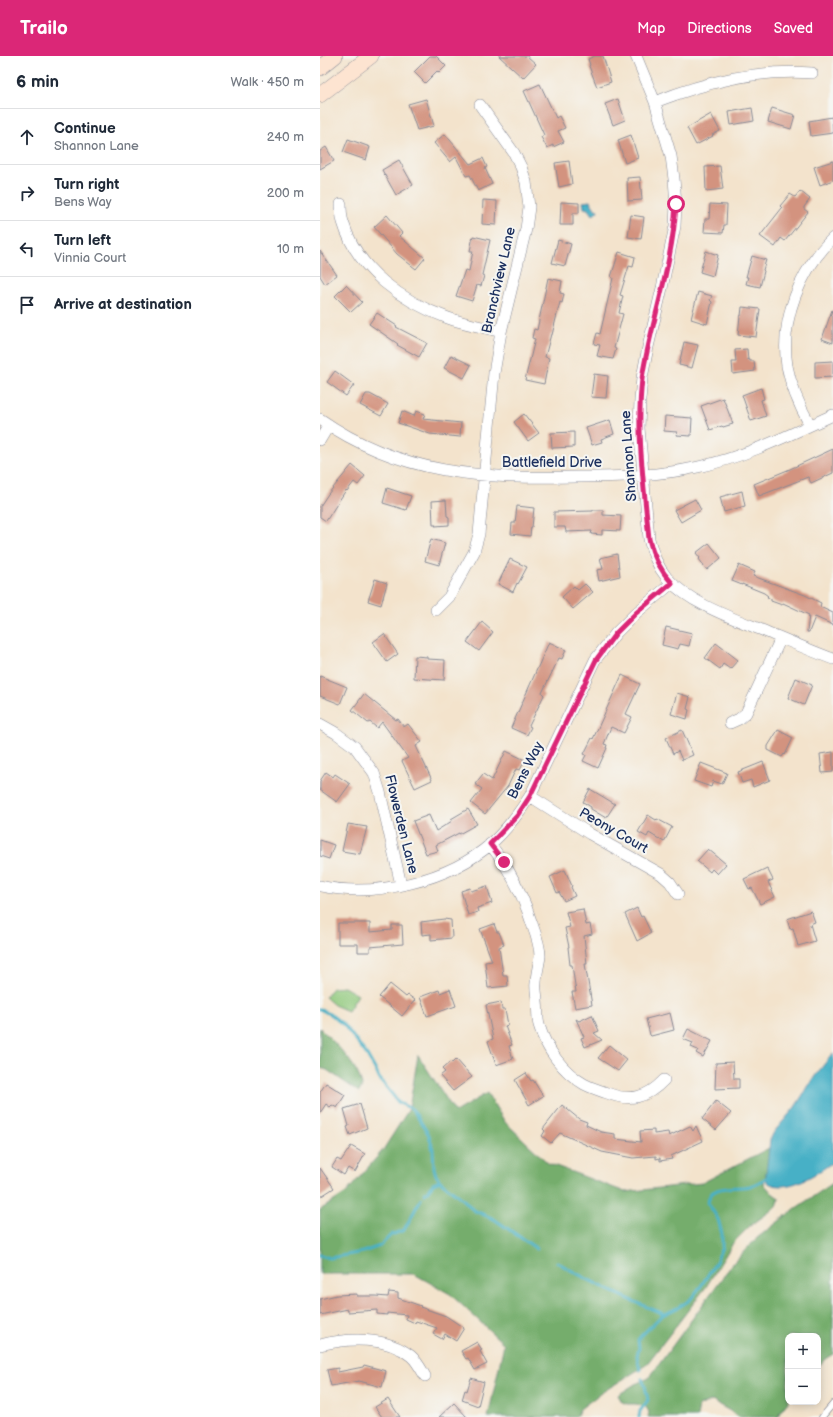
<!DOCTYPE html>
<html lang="en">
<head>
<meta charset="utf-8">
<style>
	:root { --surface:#fff; --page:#f2f2f3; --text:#1f2937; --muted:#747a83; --line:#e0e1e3; --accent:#db2777 }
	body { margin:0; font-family:"Balsamiq Sans",sans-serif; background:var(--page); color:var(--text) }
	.controls { position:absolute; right:12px; bottom:12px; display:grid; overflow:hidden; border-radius:8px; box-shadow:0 2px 10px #0003 }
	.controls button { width:36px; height:36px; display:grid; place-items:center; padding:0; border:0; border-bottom:1px solid var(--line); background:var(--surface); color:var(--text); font:20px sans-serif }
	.stop { position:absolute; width:12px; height:12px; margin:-9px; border:3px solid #db2777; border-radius:50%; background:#fff }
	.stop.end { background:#db2777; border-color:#fff; box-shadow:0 1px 4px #0008 }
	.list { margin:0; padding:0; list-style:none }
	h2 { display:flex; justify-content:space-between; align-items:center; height:52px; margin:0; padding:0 16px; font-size:17px }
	h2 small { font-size:13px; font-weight:400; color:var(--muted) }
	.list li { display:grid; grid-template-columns:26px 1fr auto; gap:12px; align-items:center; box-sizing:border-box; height:56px; padding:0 16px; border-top:1px solid var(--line) }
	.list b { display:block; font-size:15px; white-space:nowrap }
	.list p { margin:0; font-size:13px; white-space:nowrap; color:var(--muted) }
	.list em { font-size:13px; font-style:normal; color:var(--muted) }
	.icon { flex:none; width:22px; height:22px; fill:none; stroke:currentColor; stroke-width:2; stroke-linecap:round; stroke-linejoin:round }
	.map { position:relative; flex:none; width:513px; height:1361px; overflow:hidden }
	header { display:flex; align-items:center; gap:24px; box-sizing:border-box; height:56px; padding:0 20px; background:var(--accent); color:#fff }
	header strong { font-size:19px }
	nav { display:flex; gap:22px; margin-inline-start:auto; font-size:14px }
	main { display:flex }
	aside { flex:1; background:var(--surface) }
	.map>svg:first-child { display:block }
	.green { fill:#91c97d; stroke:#567c6e }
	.forest { fill:#74ad6c; stroke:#486e65 }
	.water { fill:#47b0c6; stroke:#317092 }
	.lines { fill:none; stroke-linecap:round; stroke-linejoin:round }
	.stream { stroke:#47b0c6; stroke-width:3 }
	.building { fill:#d3937f }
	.lane-casing { stroke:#878995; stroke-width:7 }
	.street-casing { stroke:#878995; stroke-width:12 }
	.secondary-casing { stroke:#878995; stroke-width:16 }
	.lane { stroke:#fff; stroke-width:5.5 }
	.street { stroke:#fff; stroke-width:11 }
	.secondary { stroke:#fde4d1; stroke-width:15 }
	.route { stroke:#db2777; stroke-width:5 }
	.labels { text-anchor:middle; stroke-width:4; stroke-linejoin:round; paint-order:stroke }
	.street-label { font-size:14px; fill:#1b2f5e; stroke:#f6f6f2 }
</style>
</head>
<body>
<header>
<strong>Trailo</strong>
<nav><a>Map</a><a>Directions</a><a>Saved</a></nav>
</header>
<main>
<aside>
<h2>6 min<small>Walk · 450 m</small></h2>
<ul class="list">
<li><svg class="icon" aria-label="ahead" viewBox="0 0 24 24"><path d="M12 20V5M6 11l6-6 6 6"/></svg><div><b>Continue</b><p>Shannon Lane</p></div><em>240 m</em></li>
<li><svg class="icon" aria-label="right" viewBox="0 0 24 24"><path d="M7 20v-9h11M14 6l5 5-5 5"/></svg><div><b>Turn right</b><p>Bens Way</p></div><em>200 m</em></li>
<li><svg class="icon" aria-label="left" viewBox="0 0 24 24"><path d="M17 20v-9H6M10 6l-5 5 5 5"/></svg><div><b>Turn left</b><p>Vinnia Court</p></div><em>10 m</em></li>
<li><svg class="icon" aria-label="arrive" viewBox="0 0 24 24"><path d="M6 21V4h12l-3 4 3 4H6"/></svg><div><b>Arrive at destination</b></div></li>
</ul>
</aside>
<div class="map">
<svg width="513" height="1361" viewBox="0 0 513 1361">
	<rect width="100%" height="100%" fill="#f6f6f2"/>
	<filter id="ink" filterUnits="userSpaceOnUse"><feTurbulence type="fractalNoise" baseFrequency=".025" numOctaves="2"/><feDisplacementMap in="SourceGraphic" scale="8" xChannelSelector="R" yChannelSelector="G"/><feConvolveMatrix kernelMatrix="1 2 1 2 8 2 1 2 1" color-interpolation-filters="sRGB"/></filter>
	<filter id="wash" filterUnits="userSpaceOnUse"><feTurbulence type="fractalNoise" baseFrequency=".012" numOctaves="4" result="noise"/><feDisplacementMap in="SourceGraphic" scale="16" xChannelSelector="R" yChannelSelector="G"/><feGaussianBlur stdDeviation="0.9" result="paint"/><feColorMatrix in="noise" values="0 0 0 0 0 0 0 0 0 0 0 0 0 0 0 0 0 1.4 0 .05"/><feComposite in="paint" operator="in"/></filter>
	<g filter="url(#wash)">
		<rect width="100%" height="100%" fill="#f3e3cc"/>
		<!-- green -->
		<path class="green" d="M24,931L38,939L28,955L14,949L5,941L13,932Z"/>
		<!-- forest -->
		<path class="forest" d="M0,972C14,986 39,1010 42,1030L39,1036L7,1014L0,1012Z
			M98,999L135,1056L167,1037L185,1066L228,1107L305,1136L382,1127L449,1092V1104L444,1128L452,1137L459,1142L458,1148L452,1154L430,1170L413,1187L386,1231L326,1309L281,1337L260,1353L256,1361H168L184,1288L130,1238L94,1218H0V1154L26,1137L63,1094L89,1053Z
			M513,1127V1298L505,1303L498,1311V1280H468V1346L460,1356L458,1361H417L410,1355L392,1345L379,1350L377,1361H328L329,1356L326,1351L316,1348H307L302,1346L298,1339L315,1328L329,1322L413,1207L437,1182L476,1152Z"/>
		<!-- water -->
		<path class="water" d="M270,145L276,154L277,153L278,155L275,158L272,159L268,153L264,152L263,146Z
			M513,997V1106C498,1117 466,1139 447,1126L446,1118L450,1084L454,1076L475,1051L495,1020Z"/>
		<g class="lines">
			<!-- stream -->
			<path class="stream" d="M0,953L11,959L24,969L47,999L56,1015L59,1022L79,1047L92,1053L95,1057L109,1079L113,1094L114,1112L116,1119L120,1125L144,1144L153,1154L174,1163L217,1193
				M105,1138L113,1128L120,1125
				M0,1199L10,1202L43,1196L60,1190L71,1179L84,1174L101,1143
				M237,1206C271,1227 307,1243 344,1258
				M320,1314L317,1300L319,1292L318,1284L320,1281L341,1260L359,1251L370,1244L381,1230L396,1206L402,1191V1178L398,1163L388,1147C388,1127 418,1133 430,1130C437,1128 443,1124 449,1120
				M319,1361L320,1355L328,1344L325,1330L322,1323"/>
		</g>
		<g id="blocks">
			<!-- building -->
			<path class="building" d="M110,0H116L126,10L119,17L117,15L105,27L94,16Z
				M179,0H207L216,8L203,22Z
				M275,0H283L291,26L277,31L269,10L270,9L268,3Z
				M220,28L236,62L239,60L245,72L238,75L244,86L233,91V89L227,92L221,81L224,79L204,35Z
				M106,43L114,70L97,74L88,48Z
				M298,43L305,64L293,69L285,48Z
				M432,52L434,65L411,69L409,56Z
				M452,52L475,59L471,73L448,66Z
				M391,58L400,75L392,79L393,80L376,89L367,72Z
				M512,61L513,77L491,80L489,65Z
				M125,78L150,108L163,102L167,111L165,112L172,128L158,135L150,119L146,120L136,101L130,106L114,87Z
				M311,79L318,102L305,107L298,84Z
				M28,83L50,91L46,104L23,96Z
				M6,91L14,105L0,113V95Z
				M79,104L93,129L76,139L62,114Z
				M249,105L252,128L239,131L235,107Z
				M513,105V124L500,129L494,111Z
				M400,110L403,133L386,135L385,111Z
				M320,121L322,144L308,145L307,122Z
				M480,135L490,143L484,151V153L488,156L465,185L461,182L455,191L440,180L462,152L460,150L470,138L475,141Z
				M163,144L177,145L176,169L162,168Z
				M241,146L259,147V157H253V169H240Z
				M390,148L407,149L406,169H404L403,177L384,176L385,163H389Z
				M67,159L82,177L79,180L105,202L96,213L77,198L54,171Z
				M311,159L324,161L321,183L308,181Z
				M153,180L170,184L162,219L164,220L161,230L157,229L152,245L136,240L145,214L149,215L153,195H150Z
				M238,184L251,188L245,210L232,207Z
				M0,195L17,219L5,228L0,220Z
				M386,195L398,199L393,220L380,216Z
				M299,196L315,201L313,211L309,210L300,239L303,240L299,257L303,258L294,292L296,293L293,303L277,300L280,289L274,288L277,277L280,278L293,222L291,221Z
				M432,200L446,204L443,214L444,215L440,231L426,228L428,221H426Z
				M228,222L242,225L240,237L244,238L242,247L240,246L232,279L231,278L225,301L229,302L224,328L205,324L215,283L212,282L214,273L217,274Z
				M26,229L42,246L31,256L15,240Z
				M378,236L392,240L390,244L392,246L387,268L371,263Z
				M422,251L440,253L436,281L418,279L420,260H421Z
				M512,254H513V287L502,283Z
				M57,257L77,270L76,271L107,287L99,301L77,289L78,288L49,268Z
				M364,286L378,289L372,312L359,309Z
				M427,293L428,304L429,303L430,305H434L435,315L413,318L412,306H416L415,294Z
				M131,299L151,309L144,322L124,312Z
				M513,305V321L495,322V306Z
				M15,315L34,329L26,340L7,326Z
				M274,318L288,320L286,342L271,341Z
				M441,332L444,343L441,344L446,360L431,365L422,339Z
				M46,338H50L68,348L61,360L40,349Z
				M403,342L413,368L403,371L402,370L390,374L381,350Z
				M82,355L94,360L96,355L105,358L103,363L141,367L140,381L110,378L78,367Z
				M204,358L219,377L208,385L194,366Z
				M345,360L372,362L371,380L356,379L357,376L344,375Z
				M290,364L294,378L281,383L282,386L272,389L266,372Z
				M254,376V391L232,392L231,377Z
				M513,393V417L491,427L488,421L439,440L434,428L470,413Z
				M32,409L45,420L38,429L34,426L27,435L26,434L6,465L0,461V450L8,438Z
				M67,432L91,440L86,454L63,447Z
				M422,435L425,450L404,456L400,441Z
				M375,443L381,454L361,466L354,454Z
				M126,444L127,460L129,461V469L115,470L116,469H113L112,445Z
				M197,450L214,452L212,471H211L210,480L191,478L192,467H195Z
				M273,454H283V459L301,460L300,475L282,474V479L271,478L272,475L246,476L245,471H234V456L273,455Z
				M111,483L125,487L119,509L105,505Z
				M389,487L401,502L387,514L379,503L380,502L376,497Z
				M297,498L300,520L279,525L277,514L283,513L280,502Z
				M190,503L207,511L198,528L197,527L193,536L178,528Z
				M419,509L435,516L433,520L485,539L501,547L500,551L513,557V569L495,561L489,576H487L489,559L463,547L462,549L451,545V543L447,541L448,540L444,537L422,528V529L412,525Z
				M55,523L67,527L61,549L48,545Z
				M265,528L273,536L253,553L242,541L254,530L258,534Z
				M162,566L173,576L159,595L147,586Z
				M346,571L372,577L369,590L360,588L358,593L342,589Z
				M64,578L78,598L67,606L53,586Z
				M229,586L246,594L242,603L239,602L222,637L224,639L209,670L211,671L207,679L191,672Z
				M396,587L418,604L410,613L403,608L400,613L385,602Z
				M95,600L107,601V603L125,604L124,624L94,622Z
				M302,619L320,628L306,658L312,661L304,677L291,671L284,688L287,689L286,692H287L278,712L263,705L266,699L264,698L272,682L273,683Z
				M0,620L27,631L20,648L0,640Z
				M476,622L492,629L484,649L468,642Z
				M357,637L370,641L367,653L369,654L367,663L351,658Z
				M44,638L76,664L78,663L84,671L88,668L102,686L96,690L112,724L95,732L82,705L88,702L62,666L57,672L50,666L48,667L32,654Z
				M362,674L373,699L362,704L358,695L353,698L346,682Z
				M458,674L473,682L465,699L464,698L462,701L448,694V690Z
				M186,695L205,704L200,714L196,713L188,730L165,758L151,747L162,733L155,728L163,718L172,724Z
				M513,696V716L502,717L500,698Z
				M443,706L450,724L433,731L431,724L422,727L418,716Z
				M381,707L407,717L402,728L393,725L391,731L374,725Z
				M6,716L13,721L15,718L30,728L17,746L0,734V725Z
				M270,733L295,748L286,762L271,753V751L263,746Z
				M148,753L157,768L139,778V777L116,789L118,795L106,798L93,765L109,759L116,775L132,765L131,763Z
				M328,759L336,764L337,763L352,771L344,786L329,777L327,781L318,776Z
				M28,768L47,771L40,798L22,795Z
				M0,784L14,789L9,803L0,800Z
				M388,793L406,808L397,818L392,813L390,816L377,805Z
				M447,812L453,824L448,826L455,841L440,848L432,832L429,833L424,823Z
				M245,814L252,830L251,831L255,840L244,845L239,836L237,837L230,821Z
				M167,830L172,847L157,852L158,856L148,859L141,835L150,832L151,835Z
				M317,852L321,861L323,860L331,877L317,885L305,858Z
				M263,853L266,869L270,868L272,878L264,880L267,908H265L272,949L255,952L252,936H256L252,909H250L248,891H249L245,872L250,871L246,856Z
				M491,855L495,866L490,868L495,885L478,890L473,872L470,873L467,863Z
				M124,863L131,864L132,882L111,884V878L102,879L101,866Z
				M18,867H50V876L72,874V869H82L83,888L50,891V896H38V888H18Z
				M174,868L177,876H179L184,889L179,891L183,919H187L188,930L168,932L165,906L172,905L160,873Z
				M70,928L86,941L88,939L95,944L82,960L59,941Z
				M130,933L136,950L107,960L100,941L119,934L120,937Z
				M181,946L182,953H185L188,969L185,970L192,989L189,990L193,1003L176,1009L168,985L173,983L166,949Z
				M350,957L354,974L331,980L330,979L326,963Z
				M272,959L279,975L274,977L282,984L265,991L261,982L264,981L256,963L259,965Z
				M368,973L392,985L383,1001L376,997L378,994L371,991L373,987L363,983Z
				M289,989L307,1004L298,1015L278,1002Z
				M136,1003L152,1021L133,1035L120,1020L125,1016L122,1013L131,1005L132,1007Z
				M413,1006L414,1023H419V1032L395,1033L396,1007Z
				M206,1017L211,1025L213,1024L223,1040L209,1049L195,1024Z
				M6,1027L25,1039L17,1052L12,1049L10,1051L6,1048L0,1057V1036Z
				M396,1045L411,1057L396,1074L382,1063Z
				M40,1048L47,1072L30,1079L27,1071L29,1070L24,1053Z
				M242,1049L259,1063L267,1066L266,1069L281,1076L295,1078V1083L321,1086L320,1075L334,1074V1078L348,1076L349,1080L370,1070L373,1075L376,1070L383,1085L351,1100L352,1103L340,1105V1102L336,1103V1100L313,1102L282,1096L240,1077L231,1087L222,1080L225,1075L223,1073Z
				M31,1090L45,1098L35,1116L28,1112L24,1119L12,1111L17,1103L21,1105Z
				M0,1112L14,1132L0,1141Z
				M69,1236L78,1237V1242L101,1250L100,1251L126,1260L144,1272L136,1285L125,1278L122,1283L113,1278L117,1272L96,1265L95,1267L86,1263L87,1259L67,1257V1259L57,1258V1254L28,1256V1253L0,1259V1243L17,1239L37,1238V1240H56L68,1241Z
				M157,1286L162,1294L160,1295L167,1308L155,1314L148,1302L146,1303L141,1295Z
				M44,1309L66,1315L62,1331L39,1325L11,1330L7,1314L18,1312V1316L43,1311Z
				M151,1322L164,1326L158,1350L142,1344L145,1334L147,1335Z
				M68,1343L80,1361H62L55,1351Z
				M134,1347L147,1361H119Z"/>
		</g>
	</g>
	<g filter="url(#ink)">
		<use href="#blocks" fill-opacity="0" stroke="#878995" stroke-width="1"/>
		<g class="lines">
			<defs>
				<path id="lane" d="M502,1361L513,1348"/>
				<path id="street" d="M316,0L335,46L351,100L354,123L356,148L355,170L342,232L328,291L322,322L320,344L319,372L329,483C333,498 337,510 347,522C369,547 412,562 442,574C466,584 489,594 513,603
					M335,46C386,26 437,13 492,17
					M21,148C21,154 21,160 23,166C37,214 83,246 128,262C145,268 164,271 181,276
					M0,363C80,419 163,423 257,421C297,421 339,420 378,411C425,401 469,379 513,359
					M490,369C480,351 471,331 467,310C460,263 480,214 513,182
					M0,384L9,369
					M116,554L129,541L154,496L159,478L174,317L181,276L206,173L209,151L206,126L201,111L194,97L160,49
					M410,667L419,663L426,657L461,582
					M0,668L16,677L35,691L54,717L60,736L81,829
					M210,740L270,778L341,818L350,826L358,838
					M170,788C189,812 203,838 212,868C215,876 220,891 220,900C219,909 216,918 216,927C215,933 217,939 217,945C218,953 217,962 219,969C226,993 243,1016 264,1028C271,1032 279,1034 287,1037C310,1046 327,1042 344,1024
					M0,830C55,842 129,825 172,787C187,773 199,757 210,740L275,604L296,577L316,557L352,527
					M0,1289C28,1282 66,1280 91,1300C97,1305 101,1313 105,1320"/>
				<path id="secondary" d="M0,12L15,0
					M0,39L51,0"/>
			</defs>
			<!-- lane casing -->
			<use href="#lane" class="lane-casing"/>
			<!-- street casing -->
			<use href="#street" class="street-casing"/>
			<!-- secondary casing -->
			<use href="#secondary" class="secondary-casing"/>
			<!-- lane -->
			<use href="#lane" class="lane"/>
			<!-- street -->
			<use href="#street" class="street"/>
			<!-- secondary -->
			<use href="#secondary" class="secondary"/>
		</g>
	</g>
	<g class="lines" filter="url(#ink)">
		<!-- route -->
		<path class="route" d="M184,806L170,788L197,760L210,740L276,604L296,577L316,557L352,527C340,514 333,501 329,483C324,430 316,376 322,323C325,301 331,279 336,258C345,222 354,185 356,148"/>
	</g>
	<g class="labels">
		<!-- street labels -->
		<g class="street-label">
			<text transform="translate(178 224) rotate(-77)" y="5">Branchview Lane</text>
			<text transform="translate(308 400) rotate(-94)" y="5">Shannon Lane</text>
			<text x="232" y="411">Battlefield Drive</text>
			<text transform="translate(205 714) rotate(-63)" y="5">Bens Way</text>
			<text transform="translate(82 768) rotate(76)" y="5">Flowerden Lane</text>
			<text transform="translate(294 774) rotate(30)" y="5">Peony Court</text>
		</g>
	</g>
</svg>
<div class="controls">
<button>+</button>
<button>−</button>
</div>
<div class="stop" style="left:356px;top:148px"></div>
<div class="stop end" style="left:184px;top:806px"></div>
</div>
</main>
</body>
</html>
